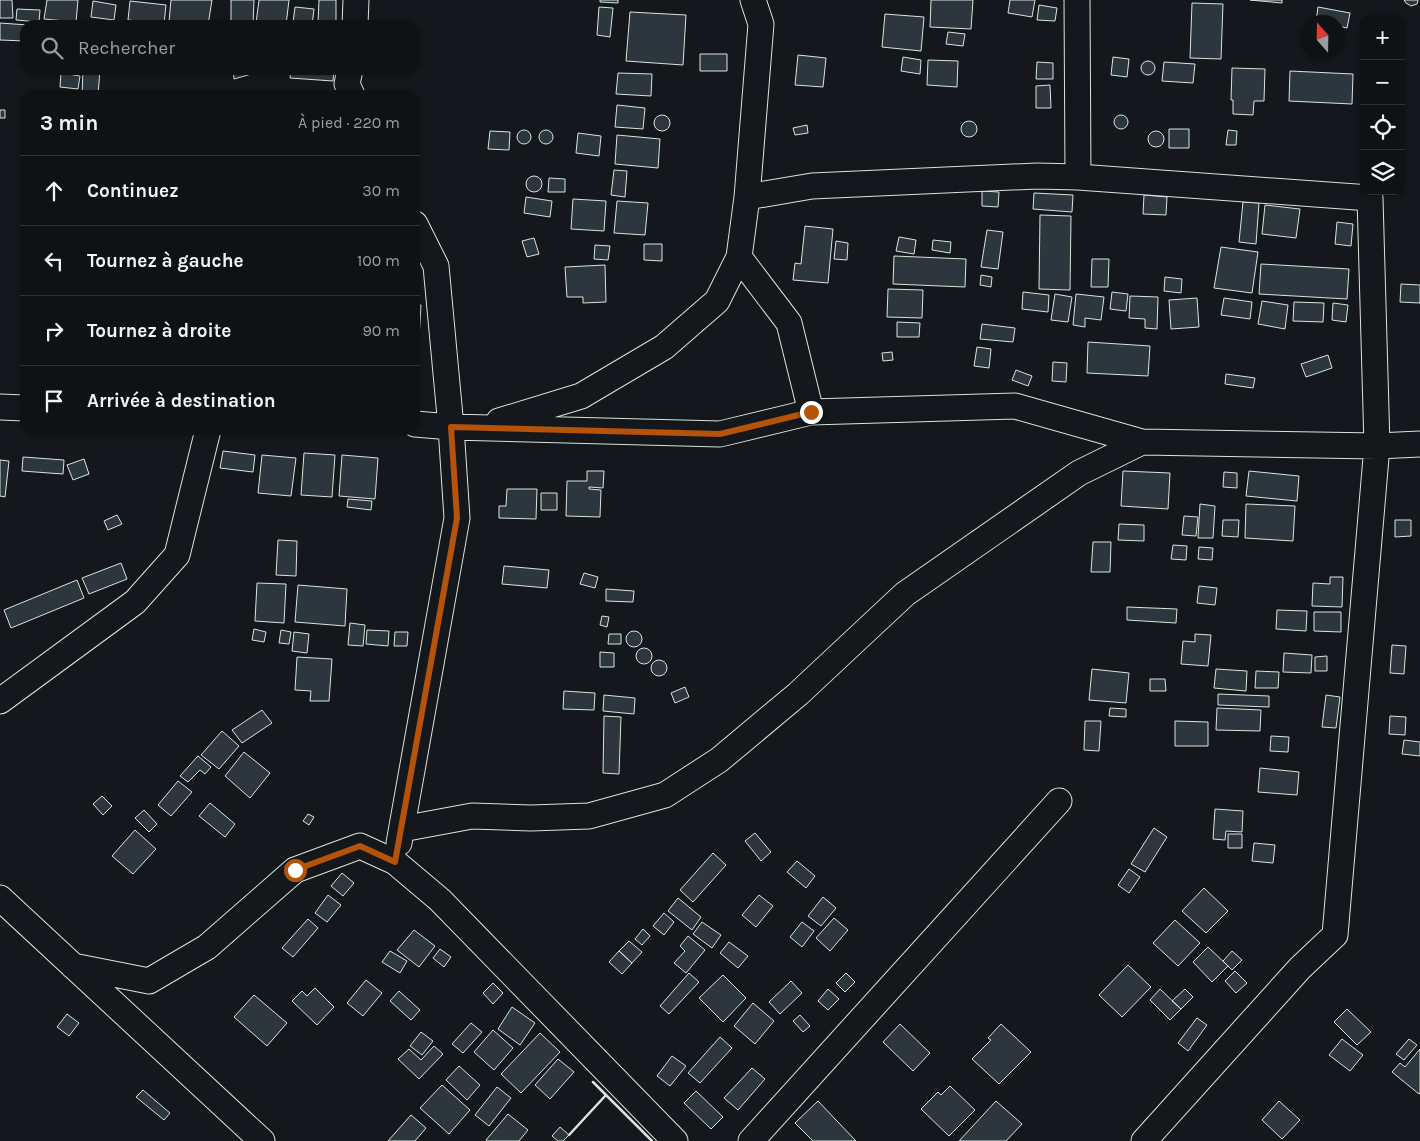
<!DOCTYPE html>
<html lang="fr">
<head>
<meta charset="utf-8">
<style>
	:root { --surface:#0f1215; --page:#181b1e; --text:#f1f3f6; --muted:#9b9ea0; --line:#2f3234 }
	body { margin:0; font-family:Karla,sans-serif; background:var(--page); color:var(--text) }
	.controls { position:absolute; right:15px; top:15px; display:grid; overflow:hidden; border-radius:10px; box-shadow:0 1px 4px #0004 }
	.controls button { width:45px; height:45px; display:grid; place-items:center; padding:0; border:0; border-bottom:1px solid var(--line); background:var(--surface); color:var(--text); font:25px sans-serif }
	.compass { position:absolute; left:1300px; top:15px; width:45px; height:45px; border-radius:50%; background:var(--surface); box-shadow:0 1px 4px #0004; rotate:340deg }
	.stop { position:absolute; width:15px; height:15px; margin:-11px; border:4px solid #b45309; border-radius:50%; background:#fff }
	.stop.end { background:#b45309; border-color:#fff; box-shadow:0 1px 5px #0008 }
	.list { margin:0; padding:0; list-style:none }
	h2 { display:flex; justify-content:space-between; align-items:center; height:65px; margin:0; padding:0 20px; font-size:21px }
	h2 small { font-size:16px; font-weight:400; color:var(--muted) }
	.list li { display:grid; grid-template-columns:32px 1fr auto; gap:15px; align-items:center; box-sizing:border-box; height:70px; padding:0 20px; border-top:1px solid var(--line) }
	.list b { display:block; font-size:19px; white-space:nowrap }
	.list em { font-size:16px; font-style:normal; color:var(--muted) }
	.icon { flex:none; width:28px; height:28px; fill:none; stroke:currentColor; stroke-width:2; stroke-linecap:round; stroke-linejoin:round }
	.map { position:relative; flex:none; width:1420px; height:1141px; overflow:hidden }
	.search { position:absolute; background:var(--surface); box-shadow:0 1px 4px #0004; left:20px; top:20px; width:400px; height:55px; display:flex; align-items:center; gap:12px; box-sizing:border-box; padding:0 18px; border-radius:15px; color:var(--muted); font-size:19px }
	.panel { position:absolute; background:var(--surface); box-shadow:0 1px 4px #0004; left:20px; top:90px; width:400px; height:345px; border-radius:15px }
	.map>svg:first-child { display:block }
	.building { fill:#2c363c; stroke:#d8e6dc }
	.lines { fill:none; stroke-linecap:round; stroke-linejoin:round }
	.minor-casing { stroke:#d8e6dc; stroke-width:27 }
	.minor { stroke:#14181c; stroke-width:25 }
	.wall { stroke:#d8e6dc; stroke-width:2.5 }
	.route { stroke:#b45309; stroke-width:6 }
</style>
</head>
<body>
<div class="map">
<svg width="1420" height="1141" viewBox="0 0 1420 1141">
	<rect width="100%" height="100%" fill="#14181c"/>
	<!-- building -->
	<path class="building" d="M0,0H12L13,18H0Z
		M47,0H78L76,22L44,19Z
		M171,0H212L208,25L169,21Z
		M231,0H254L253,25H231Z
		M259,0H289L286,25L256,23Z
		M319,0H336V23H318Z
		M600,0H618V3L600,2Z
		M931,0H973L971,29L930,27Z
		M1010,0H1035L1032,17L1008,13Z
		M1250,0H1282V3Z
		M1404,0H1418L1417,4L1411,6L1406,3Z
		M93,1L116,5L114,20L91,17Z
		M130,1L166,5L164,24L128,20Z
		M1192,3L1223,4L1221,59L1190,58Z
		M1039,5L1057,8L1055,21L1037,20Z
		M295,7L314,9L312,25L293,23Z
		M599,7L613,8L610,37L597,35Z
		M1318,7L1350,13L1347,28L1338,26V22H1316Z
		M17,9L40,10L39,22L16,20Z
		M630,12L686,15L683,65L626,61Z
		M885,14L924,17L921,51L882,47Z
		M0,23L28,25H25V41L0,40Z
		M948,32L965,34L963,46L946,44Z
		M700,54H727V71H700Z
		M798,55L826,58L823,87L795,85Z
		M903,57L921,60L920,74L901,71Z
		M1113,57L1129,59L1127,77L1111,75Z
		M928,60L958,61L957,87L927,85Z
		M1141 68a7 7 0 1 1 14 0a7 7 0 1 1-14 0Z
		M1037,62L1053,63V79H1036Z
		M1164,62L1195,64L1193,83L1162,81Z
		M1232,68L1265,69L1264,101H1254L1253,115L1233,114V100H1231Z
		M83,70H100L98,95H82Z
		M233,70H255V73L234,79Z
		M291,70H334L333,81L290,78Z
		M1290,71L1353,74L1352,104L1289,101Z
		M61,73L80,76L78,89L60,87Z
		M618,73L652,74L651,96L616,94Z
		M1050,85L1051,108H1036V86Z
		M617,105L645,108L643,129L615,127Z
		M0,110H5V118H0Z
		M1114 122a7 7 0 1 1 14 0a7 7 0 1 1-14 0Z
		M654 123a8 8 0 1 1 16 0a8 8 0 1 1-16 0Z
		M961 129a8 8 0 1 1 16 0a8 8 0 1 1-16 0Z
		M807,125L808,133L795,135L793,128Z
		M1169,129H1189V148H1169Z
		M517 137a7 7 0 1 1 14 0a7 7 0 1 1-14 0Z
		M539 137a7 7 0 1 1 14 0a7 7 0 1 1-14 0Z
		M1228,130L1237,131L1236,145H1226Z
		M490,131L510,132L509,150L488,149Z
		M1148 139a8 8 0 1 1 16 0a8 8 0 1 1-16 0Z
		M578,133L601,136L599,156L576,153Z
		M617,135L660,139L658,168L615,164Z
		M614,170L627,171L625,197L611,195Z
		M526 184a8 8 0 1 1 16 0a8 8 0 1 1-16 0Z
		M549,178L565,179V192H548Z
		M982,191L999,192L998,207L982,206Z
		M1034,193L1073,195L1072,212L1033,209Z
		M1144,195L1167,197L1166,215L1143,214Z
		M526,197L552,201L550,217L524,213Z
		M573,199L606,201L604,231L571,229Z
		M617,201L648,203L645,235L614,233Z
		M1243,202L1259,203L1256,244L1239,242Z
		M1265,205L1300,209L1296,238L1262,234Z
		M1040,215L1071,216L1070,290L1039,289Z
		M1337,222L1353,224L1351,246L1335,244Z
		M805,226L833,229L828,283L793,280L795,263L801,264Z
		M987,230L1003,232L998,269L981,267Z
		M899,237L916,240L914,254L896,251Z
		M534,238L539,254L527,257L522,241Z
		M933,240L951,242L950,253L932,250Z
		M836,241L848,243L847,260L834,259Z
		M644,244H662V261L644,260Z
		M595,245L610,246L608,260L594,259Z
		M1221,247L1258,252L1252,293L1214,288Z
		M894,256L966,259L965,287L893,284Z
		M1092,259H1109L1108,287H1091Z
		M1261,264L1349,269L1347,299L1259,294Z
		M605,265L606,302L583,303V297H567L565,267Z
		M981,275L992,277L991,287L980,285Z
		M1165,277L1182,279L1181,293L1164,291Z
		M1401,284L1420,285V303L1400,302Z
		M888,289L923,290L922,318L887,317Z
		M1023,292L1049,295L1048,312L1022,309Z
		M1112,292L1128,294L1126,311L1110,309Z
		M1055,294L1072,297L1068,322L1051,320Z
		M1076,294L1104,297L1101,320L1085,318V327L1073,325Z
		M1130,296L1158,297L1157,329L1145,328V319L1129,318Z
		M1197,298L1199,327L1171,329L1169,300Z
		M1224,298L1252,302L1250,319L1221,315Z
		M1262,301L1288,305L1285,329L1258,324Z
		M1294,302L1324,303L1323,322L1293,321Z
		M1333,303L1348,305L1346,322L1332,320Z
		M415,305H421L419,339H415Z
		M897,322L920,323L919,337H897Z
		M982,324L1015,328L1013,342L980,339Z
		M1088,342L1150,346L1148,376L1087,373Z
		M977,347L991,349L989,368L974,366Z
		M892,352L893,360L883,361L882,353Z
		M1328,355L1332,368L1306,377L1301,364Z
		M1053,362L1067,363L1066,382L1052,381Z
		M1016,370L1032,376L1028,386L1012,380Z
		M1226,374L1255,378L1253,388L1225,384Z
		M223,451L255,455L253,472L220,468Z
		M304,453L335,455L332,497L301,495Z
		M262,455L296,458L291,496L258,493Z
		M342,455L378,458L375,499L339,496Z
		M23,457L64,460L63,474L22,471Z
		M84,459L89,474L73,480L67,465Z
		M0,460L9,461L5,497L0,496Z
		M587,471H604L603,488L589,487V489L601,490L600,517L566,516L567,481H587Z
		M1123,471L1170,473L1168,509L1121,506Z
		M1249,471L1299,476L1297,501L1246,496Z
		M1224,472L1237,473V488L1223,487Z
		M507,489H537L536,519L499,518V506H506Z
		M541,493H557V510H541Z
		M348,499L372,501L371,510L347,507Z
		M1200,504L1215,506L1213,538H1198Z
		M1246,504L1295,506L1293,541L1245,538Z
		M117,515L122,524L108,530L104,521Z
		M1184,516L1198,517L1196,536L1182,535Z
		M1223,520H1239L1238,537L1222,536Z
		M1395,520H1411V536L1395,537Z
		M1119,524L1144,525V541L1118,540Z
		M278,540L297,541L296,576L276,575Z
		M1093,542H1111L1110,572H1091Z
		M1173,545L1187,546L1186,560L1171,559Z
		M1199,547L1213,548L1212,560L1198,559Z
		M121,563L127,579L89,594L82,578Z
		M504,566L549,570L547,588L502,584Z
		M584,573L598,577L595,588L580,584Z
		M1330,577H1343L1342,607L1312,606L1313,583L1330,584Z
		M77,580L84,598L11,628L4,610Z
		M257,583L286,584L284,623L255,621Z
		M298,585L347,589L345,626L295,622Z
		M1199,586L1217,588L1215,605L1197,603Z
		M606,589L634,591L633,602L606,601Z
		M1127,607L1177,609L1176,623L1127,620Z
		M1277,610L1307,611L1306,631L1276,629Z
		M1314,612H1341V632L1314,631Z
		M602,616L609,617L607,627L600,625Z
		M350,623L365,625L363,646L348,645Z
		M254,629L266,632L264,642L252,640Z
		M281,630L291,632L289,644L279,643Z
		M367,630L389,631L388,646L366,644Z
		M626 639a8 8 0 1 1 16 0a8 8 0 1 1-16 0Z
		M294,632L309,634L307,653L292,651Z
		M395,632H408L407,646H394Z
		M609,634H621V644H608Z
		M1195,634L1211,635L1208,666L1181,664L1183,641L1195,642Z
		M1392,645L1406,646L1404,674L1390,673Z
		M636 656a8 8 0 1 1 16 0a8 8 0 1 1-16 0Z
		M600,652L614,653V667H600Z
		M1284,653L1312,655L1311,673L1283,672Z
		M1327,656V671H1315V657Z
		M297,657L332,659L329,701H310L311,691L295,690Z
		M651 668a8 8 0 1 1 16 0a8 8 0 1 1-16 0Z
		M1092,669L1129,673L1126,703L1089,700Z
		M1216,669L1247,671L1246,691L1214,688Z
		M1256,671L1279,672L1278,688H1255Z
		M1150,679H1165L1166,691H1150Z
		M685,687L689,697L675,703L671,693Z
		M564,691L595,693L594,710L563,709Z
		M1218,694L1269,696V707L1218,705Z
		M604,695L635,698L634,714L603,711Z
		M1326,695L1340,697L1336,728L1322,727Z
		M1110,708L1126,709V717L1109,716Z
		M1217,708L1261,710L1260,731L1216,730Z
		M262,710L272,723L242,743L232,730Z
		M604,716L621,717L619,774L603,773Z
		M1390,716L1406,717L1405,735L1389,734Z
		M1085,721H1101L1099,751L1084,750Z
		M1175,721L1208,722V746H1175Z
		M222,731L239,746L219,769L201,755Z
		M1271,736L1289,737L1288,752L1270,751Z
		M1404,740L1420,742V756L1402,754Z
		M244,752L270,773L250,798L225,776Z
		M198,756L211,767L205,774L200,770L188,782L180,776Z
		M1260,768L1299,772L1297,795L1258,792Z
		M178,781L192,792L171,816L158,805Z
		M102,796L112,806L103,815L93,804Z
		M210,803L235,824L225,837L199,816Z
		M1215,809L1243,811L1242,832L1226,831L1225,840L1213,839Z
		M144,810L157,824L149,832L135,818Z
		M308,814L314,817L309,825L303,821Z
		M1154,828L1167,837L1145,872L1131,864Z
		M135,830L156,849L133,874L112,856Z
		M755,833L771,852L761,861L745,841Z
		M1228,834H1242V848H1228Z
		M1254,843L1275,845L1273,863L1252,861Z
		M713,853L726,865L693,902L680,890Z
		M797,861L815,876L806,888L787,872Z
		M1129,869L1140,877L1129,893L1118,885Z
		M342,873L354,883L343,896L331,886Z
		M1204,888L1228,911L1206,933L1182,911Z
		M328,895L341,905L327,922L315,913Z
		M759,895L773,906L756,927L742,915Z
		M823,897L836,908L821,926L808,916Z
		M678,898L701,917L692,930L668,911Z
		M664,913L674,922L664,935L653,926Z
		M834,918L848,930L830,951L816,938Z
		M308,919L318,928L293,957L282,948Z
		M1175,920L1200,943L1178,966L1153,943Z
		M702,922L721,935L712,948L693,934Z
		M802,922L814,931L802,947L790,937Z
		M643,929L650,936L642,945L635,939Z
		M414,930L435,946L419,967L397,950Z
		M688,936L705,950L686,973L674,963L685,951L680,946Z
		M629,941L642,952L632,963L619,951Z
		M729,942L748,956L738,968L720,953Z
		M1208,947L1228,966L1212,982L1193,962Z
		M440,949L451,957L444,967L433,958Z
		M390,951L407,961L400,973L382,962Z
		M619,951L632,963L622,974L609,962Z
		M1232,951L1242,960L1232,970L1223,961Z
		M1128,965L1151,987L1122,1017L1099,995Z
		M1235,971L1247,983L1236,993L1225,981Z
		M689,973L699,982L669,1014L660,1006Z
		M846,973L855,982L845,992L836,983Z
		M723,975L746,998L723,1022L699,998Z
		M366,980L382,993L363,1016L347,1003Z
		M791,981L802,993L780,1014L769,1002Z
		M493,983L503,993L493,1004L483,993Z
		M315,988L334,1007L317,1025L292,1001L302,991L307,996Z
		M828,989L839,999L828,1010L818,1001Z
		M1160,989L1181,1009L1170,1020L1150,1000Z
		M1185,989L1193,997L1181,1009L1172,1001Z
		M399,991L420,1010L411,1020L390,1001Z
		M254,995L287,1023L267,1046L234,1017Z
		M753,1003L774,1021L755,1044L734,1026Z
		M512,1007L535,1023L520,1045L498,1029Z
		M1347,1009L1371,1032L1357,1045L1334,1022Z
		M67,1014L79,1023L69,1036L57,1027Z
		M800,1015L810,1026L803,1032L793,1021Z
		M1197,1018L1207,1025L1188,1051L1178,1043Z
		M471,1023L482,1032L463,1053L452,1044Z
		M900,1024L930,1053L913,1071L883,1042Z
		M1001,1024L1031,1052L999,1084L972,1059L991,1040L988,1038Z
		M493,1030L513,1048L494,1070L474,1052Z
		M421,1032L433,1041L422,1055L410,1046Z
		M540,1033L560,1052L521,1093L501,1074Z
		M720,1037L732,1048L700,1083L688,1073Z
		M1342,1039L1363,1055L1350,1071L1329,1055Z
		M1409,1039L1417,1045L1404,1060L1396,1054Z
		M434,1046L443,1054L419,1079L398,1059L409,1049L421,1060Z
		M1420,1049V1093L1419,1094L1392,1072L1400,1063L1405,1067Z
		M672,1056L686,1066L670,1086L657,1076Z
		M558,1059L574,1072L550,1099L535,1085Z
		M459,1066L480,1085L467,1100L446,1080Z
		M752,1068L765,1079L738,1110L724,1098Z
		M442,1085L470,1110L449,1134L420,1108Z
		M950,1086L975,1110L949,1136L921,1109L938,1092L941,1095Z
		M497,1087L511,1098L489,1126L475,1115Z
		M143,1090L170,1113L164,1120L136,1097Z
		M696,1091L723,1117L711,1129L684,1103Z
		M818,1101L856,1141H813L795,1123Z
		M996,1101L1022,1124L1006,1141H959Z
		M1279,1101L1300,1120L1282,1139L1262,1120Z
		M508,1114L528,1130L519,1141H488L486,1140Z
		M411,1115L426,1128L415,1141H388Z
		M560,1127L569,1135L563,1141H558L552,1136Z"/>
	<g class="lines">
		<defs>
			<path id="minor" d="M1077,0L1078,177
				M355,25L356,0
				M350,70L347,84L352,95
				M747,197L812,186L1037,176L1078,177L1370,198L1377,446L1335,935L1300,968L1144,1141
				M739,257L789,323L811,412
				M0,407L25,408
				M499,421L581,396L664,347L717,301L739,257L747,197L761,24L753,0
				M415,424L451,427L720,434L811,412L1015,406L1142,442L1377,446L1420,444
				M0,701L135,602L177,555L208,430
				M402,829L472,816L531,818L589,816L665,795L719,760L798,694L905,594L1079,473L1142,442
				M399,843L457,518L451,427L436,266L415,224
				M0,898L262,1141
				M73,966L149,981L207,947L295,870L360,846L395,862L440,900L675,1141
				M751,1141L1059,801"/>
		</defs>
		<!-- minor casing -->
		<use href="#minor" class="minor-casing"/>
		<!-- minor -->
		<use href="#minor" class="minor"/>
		<!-- wall -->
		<path class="wall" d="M593,1082L652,1141
			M569,1135L606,1095"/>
	</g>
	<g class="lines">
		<!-- route -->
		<path class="route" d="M295,870L360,846L395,862L457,518L451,427L720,434L811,412"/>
	</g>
</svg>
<div class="controls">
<button>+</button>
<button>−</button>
<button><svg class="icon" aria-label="locate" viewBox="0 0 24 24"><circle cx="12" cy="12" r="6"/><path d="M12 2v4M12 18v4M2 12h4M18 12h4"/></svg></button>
<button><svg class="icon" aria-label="layers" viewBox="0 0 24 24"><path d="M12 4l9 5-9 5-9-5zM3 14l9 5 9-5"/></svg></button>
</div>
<svg class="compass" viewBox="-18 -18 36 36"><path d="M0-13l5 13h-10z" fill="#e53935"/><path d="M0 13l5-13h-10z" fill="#9b9ea0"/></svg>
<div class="stop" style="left:295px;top:870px"></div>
<div class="stop end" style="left:811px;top:412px"></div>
<div class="search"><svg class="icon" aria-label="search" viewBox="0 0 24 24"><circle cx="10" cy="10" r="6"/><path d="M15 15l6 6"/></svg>Rechercher</div>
<section class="panel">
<h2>3 min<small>À pied · 220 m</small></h2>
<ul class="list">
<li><svg class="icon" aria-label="ahead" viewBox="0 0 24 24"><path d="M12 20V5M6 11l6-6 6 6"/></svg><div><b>Continuez</b></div><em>30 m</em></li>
<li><svg class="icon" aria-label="left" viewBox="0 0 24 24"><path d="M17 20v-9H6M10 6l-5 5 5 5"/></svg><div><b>Tournez à gauche</b></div><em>100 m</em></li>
<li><svg class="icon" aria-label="right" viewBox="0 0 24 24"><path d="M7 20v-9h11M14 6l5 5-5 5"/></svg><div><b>Tournez à droite</b></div><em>90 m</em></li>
<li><svg class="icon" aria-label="arrive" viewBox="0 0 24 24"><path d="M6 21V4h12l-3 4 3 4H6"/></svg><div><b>Arrivée à destination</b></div></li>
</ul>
</section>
</div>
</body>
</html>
